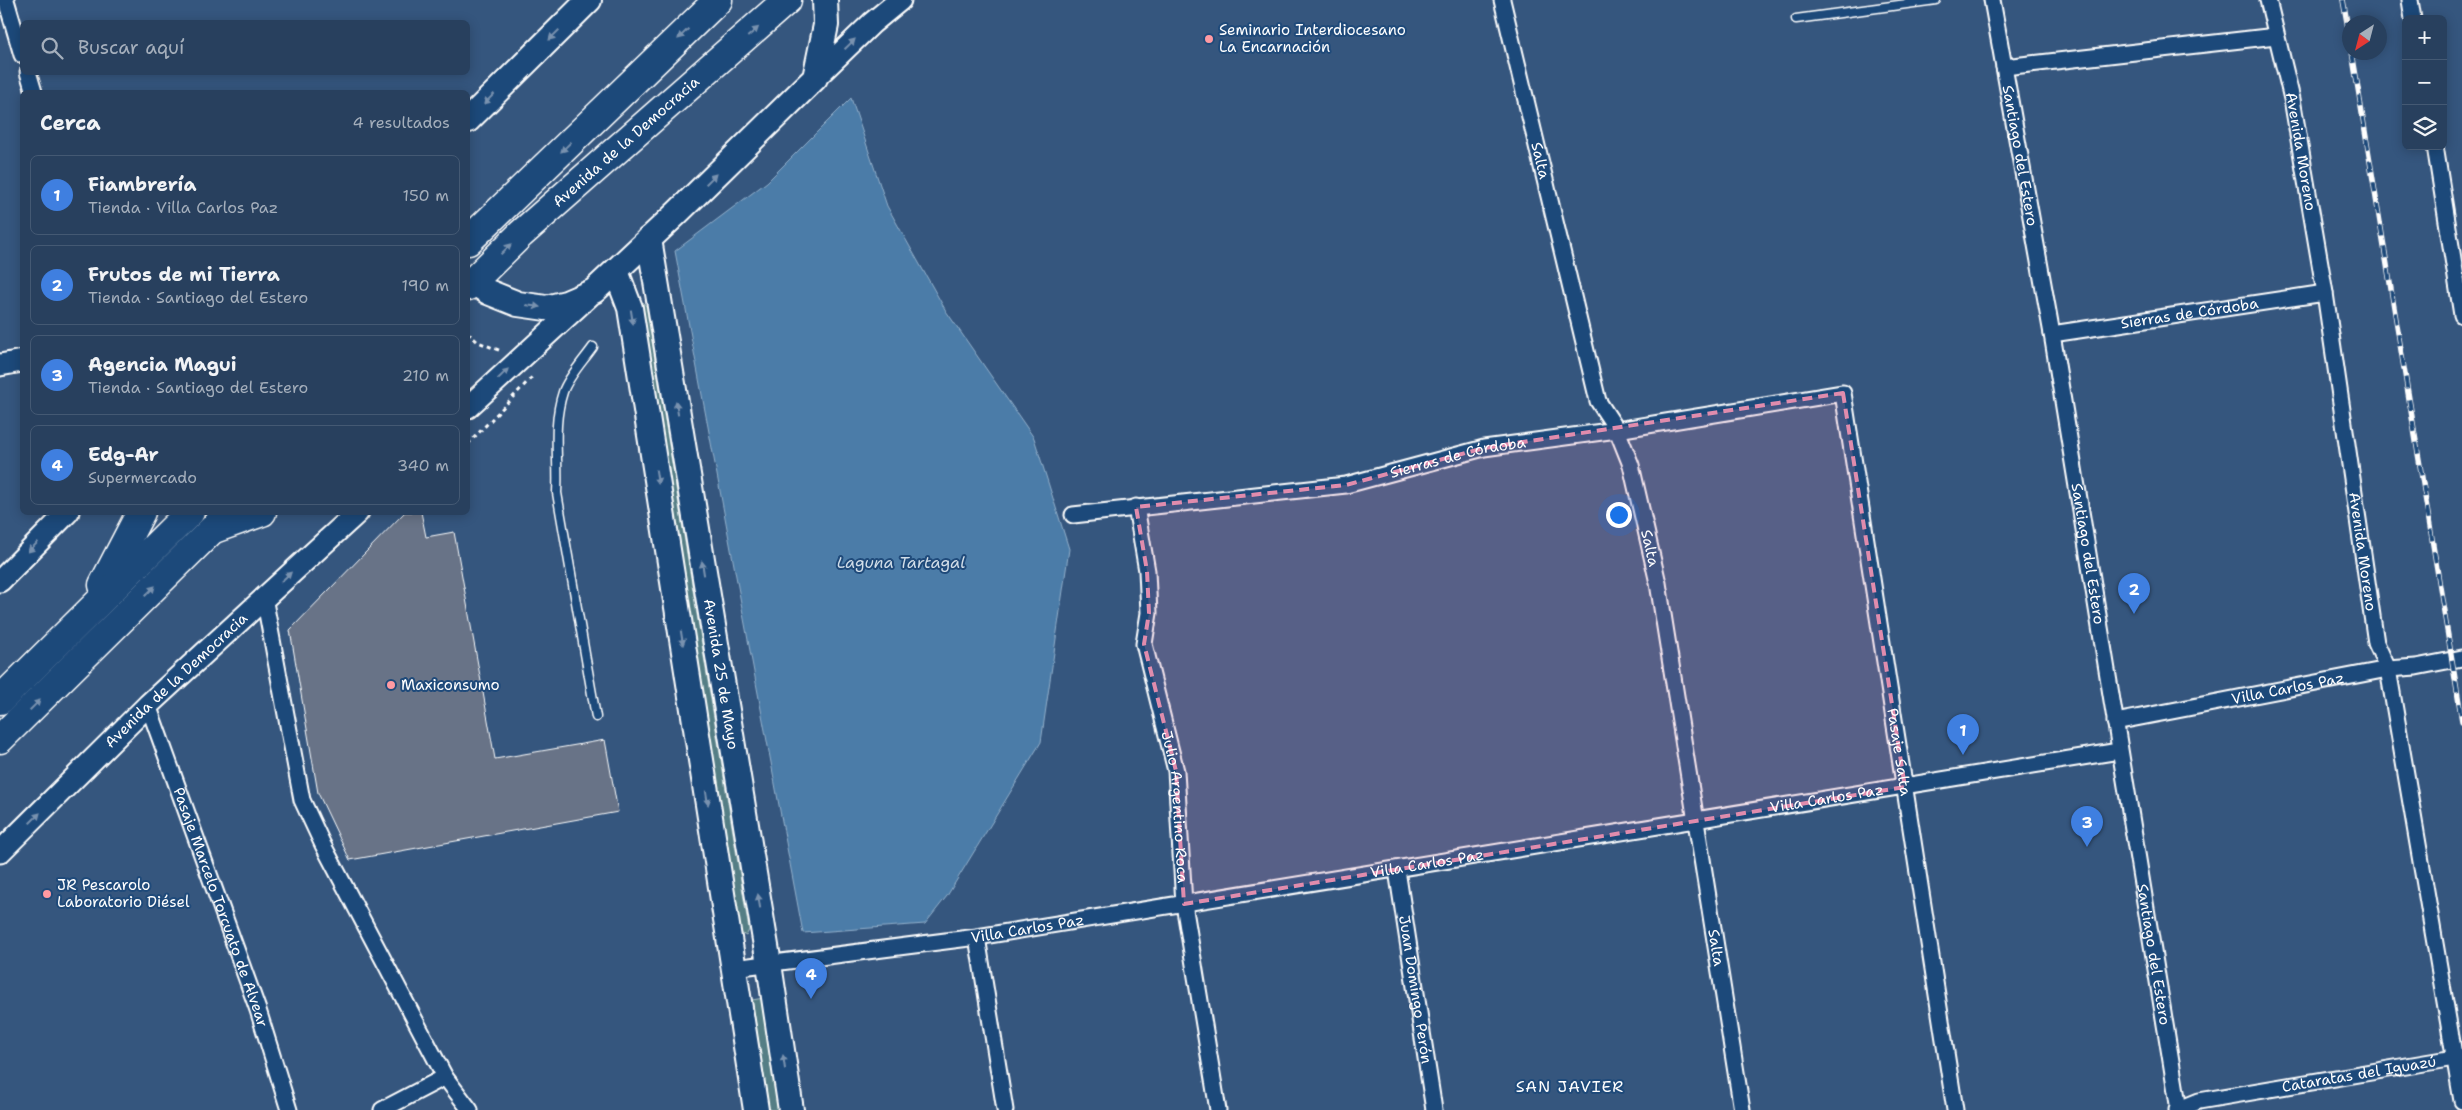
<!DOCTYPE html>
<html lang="es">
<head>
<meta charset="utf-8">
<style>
	:root { --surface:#28405e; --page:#344b67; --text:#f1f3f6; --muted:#a5afbc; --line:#445973; --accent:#ff9aa2 }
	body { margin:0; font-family:"Shantell Sans",sans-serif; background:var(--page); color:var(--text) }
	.controls { position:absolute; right:15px; top:15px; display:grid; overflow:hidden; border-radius:8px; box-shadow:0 2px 12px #0003 }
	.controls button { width:45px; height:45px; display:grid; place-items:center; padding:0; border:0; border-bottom:1px solid var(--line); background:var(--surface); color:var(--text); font:25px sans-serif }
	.compass { position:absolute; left:2342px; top:15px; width:45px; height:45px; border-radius:50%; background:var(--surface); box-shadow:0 2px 12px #0003; rotate:216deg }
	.you { position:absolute; left:1618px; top:514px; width:18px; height:18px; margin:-12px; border:4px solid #fff; border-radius:50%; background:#1a73e8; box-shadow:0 0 0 8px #1a73e833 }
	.badge { display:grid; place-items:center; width:32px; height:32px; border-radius:50%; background:var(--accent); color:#fff; font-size:16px; font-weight:700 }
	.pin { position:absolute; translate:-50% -41px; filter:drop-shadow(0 1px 2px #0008) }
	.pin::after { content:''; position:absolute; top:26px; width:18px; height:15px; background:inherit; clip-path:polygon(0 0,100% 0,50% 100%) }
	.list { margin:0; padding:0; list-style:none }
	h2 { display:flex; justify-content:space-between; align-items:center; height:65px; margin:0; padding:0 20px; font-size:21px }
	h2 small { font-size:16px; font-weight:400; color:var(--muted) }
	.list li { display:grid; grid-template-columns:32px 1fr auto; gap:15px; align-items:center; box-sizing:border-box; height:80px; margin:0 10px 10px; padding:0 10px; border:1px solid var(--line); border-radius:8px }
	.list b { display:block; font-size:19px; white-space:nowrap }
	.list p { margin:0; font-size:16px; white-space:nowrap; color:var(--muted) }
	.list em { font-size:16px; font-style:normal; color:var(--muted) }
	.icon { flex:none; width:28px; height:28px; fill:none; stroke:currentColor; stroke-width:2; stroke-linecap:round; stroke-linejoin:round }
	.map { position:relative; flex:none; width:2462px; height:1110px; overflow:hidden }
	.search { position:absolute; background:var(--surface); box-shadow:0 2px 12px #0003; left:20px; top:20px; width:450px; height:55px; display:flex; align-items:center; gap:12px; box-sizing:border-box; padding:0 18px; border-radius:8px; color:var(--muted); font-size:19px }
	.panel { position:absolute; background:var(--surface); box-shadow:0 2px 12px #0003; left:20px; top:90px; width:450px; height:425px; border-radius:8px }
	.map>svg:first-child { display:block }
	.green { fill:#547e85; stroke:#aabec2 }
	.water { fill:#4b7ca8; stroke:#93b0cb }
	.building { fill:#687387; stroke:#fff }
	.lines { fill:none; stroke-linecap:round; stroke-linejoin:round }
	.lane-casing { stroke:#fff; stroke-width:11 }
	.street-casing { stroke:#fff; stroke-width:19 }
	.secondary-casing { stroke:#fff; stroke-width:25 }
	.primary-casing { stroke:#fff; stroke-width:28 }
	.highway-casing { stroke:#fff; stroke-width:31 }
	.path { stroke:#fff; stroke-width:3; stroke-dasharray:4 4; stroke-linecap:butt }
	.lane { stroke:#1f4a7a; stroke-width:8 }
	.street { stroke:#1f4a7a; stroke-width:15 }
	.secondary { stroke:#1f4a7a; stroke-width:21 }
	.primary { stroke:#1f4a7a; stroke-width:24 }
	.highway { stroke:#1f4a7a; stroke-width:28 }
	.rail-casing { stroke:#fff; stroke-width:5.5 }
	.rail { stroke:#1f4a7a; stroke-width:4; stroke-dasharray:11; stroke-linecap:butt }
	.oneway { fill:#7992af }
	.marked { fill:#e08cad; fill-opacity:0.2; stroke:#e08cad; stroke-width:4; stroke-dasharray:10 6; stroke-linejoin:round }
	.poi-dot { fill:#ff9aa2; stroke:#1f4a7a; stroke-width:2 }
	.labels { text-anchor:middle; stroke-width:4; stroke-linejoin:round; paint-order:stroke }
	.poi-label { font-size:15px; fill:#fff; stroke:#1f4a7a; text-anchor:start }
	.street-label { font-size:15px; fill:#fff; stroke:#1f4a7a }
	.water-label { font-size:16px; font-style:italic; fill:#d2dee9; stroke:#1f4a7a }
	.neighbourhood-label { font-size:16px; letter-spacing:1px; fill:#fff; stroke:#1f4a7a }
</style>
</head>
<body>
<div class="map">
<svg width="2462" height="1110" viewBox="0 0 2462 1110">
	<rect width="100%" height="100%" fill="#35567e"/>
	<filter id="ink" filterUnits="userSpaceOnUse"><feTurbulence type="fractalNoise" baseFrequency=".02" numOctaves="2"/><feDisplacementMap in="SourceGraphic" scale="10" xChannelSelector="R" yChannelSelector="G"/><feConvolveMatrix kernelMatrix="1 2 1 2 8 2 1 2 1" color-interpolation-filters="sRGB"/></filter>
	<g filter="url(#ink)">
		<!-- green -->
		<path class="green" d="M643,302L646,306L749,930L746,936L739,932L641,304Z
			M764,998L781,1110H769L752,1000Z"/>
		<!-- water -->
		<path class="water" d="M851,98L887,206L946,311L1034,438L1069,549L1041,742L947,896L925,924L803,933L675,251L767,182Z"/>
		<!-- building -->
		<path class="building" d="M405,512H421L426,537L454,532L495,759L605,740L618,812L350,860L318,793L290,630Z"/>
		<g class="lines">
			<defs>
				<path id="lane" d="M1796,19L1936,0
					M593,347C584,360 568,377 563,392C552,425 559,459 557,493L596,717"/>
				<g id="street">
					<path d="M6,0L22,55"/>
					<path id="s1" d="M1502,0L1598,401L1617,430L1631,465L1658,583L1742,1110"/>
					<path id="s2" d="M1992,0L2052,334L2179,1110"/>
					<path id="s3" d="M2268,0L2292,99L2325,293L2376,643L2388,669L2462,1101"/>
					<path d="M2410,0L2413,19"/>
					<path d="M2004,67L2276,36"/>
					<path d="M28,72L34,92"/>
					<path d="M2435,146L2462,315"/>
					<path id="s4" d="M2052,334L2325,293"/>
					<path id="s5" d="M1136,507L1147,571L1149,613L1144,644L1176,771L1184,904L1218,1110"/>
					<path id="s6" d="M1073,515L1346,485L1484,448L1617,430L1843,393L1955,1110"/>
					<path d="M264,597L302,800L323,845L445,1077L470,1110"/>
					<path id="s7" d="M148,705L258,1010L289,1110"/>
					<path id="s8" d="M2115,722L2388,669L2416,667L2462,658"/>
					<path id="s9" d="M1397,870L1434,1110"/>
					<path d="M977,937L1005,1110"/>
					<path id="s10" d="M734,968L977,937L2119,751"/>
					<path d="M382,1110L445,1077"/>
					<path id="s11" d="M2177,1110L2199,1101L2454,1058"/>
				</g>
				<g id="secondary">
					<path d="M815,78L872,23L900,0"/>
					<path d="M0,365L22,361"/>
					<path d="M468,407L589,296"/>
					<path d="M0,581L68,512"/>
					<path id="s12" d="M0,852L148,705L358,512"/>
				</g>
				<g id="primary">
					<path d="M468,120L589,0"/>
					<path id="s13" d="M649,239L769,964L791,1110"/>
					<path d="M616,271L630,308L756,1110"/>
					<path d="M468,279L488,292L518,304L546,308L566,303L594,291L677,213L815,78L826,25L825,0"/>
				</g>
				<g id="highway">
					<path d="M468,241L718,0"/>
					<path id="s14" d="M468,286L521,234L787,0"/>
					<path d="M214,529L262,512"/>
					<path d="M103,585L141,512"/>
					<path d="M0,700L190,512"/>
					<path d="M0,739L230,512"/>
				</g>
			</defs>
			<!-- lane casing -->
			<use href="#lane" class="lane-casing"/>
			<!-- street casing -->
			<use href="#street" class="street-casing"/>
			<!-- secondary casing -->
			<use href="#secondary" class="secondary-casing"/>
			<!-- primary casing -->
			<use href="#primary" class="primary-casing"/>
			<!-- highway casing -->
			<use href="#highway" class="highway-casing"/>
			<!-- path -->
			<path class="path" d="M468,333L478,342L501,351
				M468,444L534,375"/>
			<!-- lane -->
			<use href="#lane" class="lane"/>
			<!-- street -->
			<use href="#street" class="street"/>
			<!-- secondary -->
			<use href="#secondary" class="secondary"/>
			<!-- primary -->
			<use href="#primary" class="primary"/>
			<!-- highway -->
			<use href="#highway" class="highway"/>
			<defs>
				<path id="rail" d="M2343,0L2350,39
					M2352,52L2462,721"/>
			</defs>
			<!-- rail casing -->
			<use href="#rail" class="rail-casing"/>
			<!-- rail -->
			<use href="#rail" class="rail"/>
		</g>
		<!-- one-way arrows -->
		<defs><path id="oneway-solid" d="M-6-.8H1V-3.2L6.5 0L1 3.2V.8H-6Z" transform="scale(1.25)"/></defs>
		<g class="oneway">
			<use href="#oneway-solid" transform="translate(753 32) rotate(-41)"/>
			<use href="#oneway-solid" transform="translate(683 34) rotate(136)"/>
			<use href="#oneway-solid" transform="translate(554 35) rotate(135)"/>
			<use href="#oneway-solid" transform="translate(850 44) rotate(-44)"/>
			<use href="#oneway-solid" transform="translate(489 99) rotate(136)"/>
			<use href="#oneway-solid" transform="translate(566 147) rotate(136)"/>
			<use href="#oneway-solid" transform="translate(711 179) rotate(-45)"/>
			<use href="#oneway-solid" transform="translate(506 249) rotate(-44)"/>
			<use href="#oneway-solid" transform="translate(533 306) rotate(8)"/>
			<use href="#oneway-solid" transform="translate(632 317) rotate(81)"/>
			<use href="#oneway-solid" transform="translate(503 374) rotate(-44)"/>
			<use href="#oneway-solid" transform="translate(677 408) rotate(-99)"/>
			<use href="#oneway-solid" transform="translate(657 477) rotate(81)"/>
			<use href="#oneway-solid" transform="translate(33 547) rotate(135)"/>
			<use href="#oneway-solid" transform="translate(703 568) rotate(-99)"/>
			<use href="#oneway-solid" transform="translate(286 577) rotate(-42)"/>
			<use href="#oneway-solid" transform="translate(150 591) rotate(-45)"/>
			<use href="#oneway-solid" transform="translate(682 638) rotate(81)"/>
			<use href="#oneway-solid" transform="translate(35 705) rotate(-45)"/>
			<use href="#oneway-solid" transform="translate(707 798) rotate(81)"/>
			<use href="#oneway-solid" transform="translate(35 818) rotate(-45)"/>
			<use href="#oneway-solid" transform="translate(759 901) rotate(-99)"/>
			<use href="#oneway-solid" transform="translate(784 1062) rotate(-98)"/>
		</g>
	</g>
	<!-- marked area -->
	<path class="marked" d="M1843,393L1905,787L1184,904L1176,771L1144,644L1149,613L1147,571L1136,507L1346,485L1484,448Z"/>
	<!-- markers -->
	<g class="poi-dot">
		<circle cx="1209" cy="39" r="5"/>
		<circle cx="391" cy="685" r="5"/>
		<circle cx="47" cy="894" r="5"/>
	</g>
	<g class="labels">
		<!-- poi labels -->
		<g class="poi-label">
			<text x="1219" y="35">Seminario Interdiocesano<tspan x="1219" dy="17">La Encarnación</tspan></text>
			<text x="401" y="690">Maxiconsumo</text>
			<text x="57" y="890">JR Pescarolo<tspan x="57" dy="17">Laboratorio Diésel</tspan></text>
		</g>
		<!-- street labels -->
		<g class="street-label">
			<text dy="5" stroke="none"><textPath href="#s14" startOffset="214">Avenida de la Democracia</textPath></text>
			<text dy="5" stroke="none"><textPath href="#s3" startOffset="155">Avenida Moreno</textPath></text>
			<text dy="5" stroke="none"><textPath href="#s2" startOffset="158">Santiago del Estero</textPath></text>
			<text dy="5" stroke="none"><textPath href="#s1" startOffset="165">Salta</textPath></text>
			<text dy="5" stroke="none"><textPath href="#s4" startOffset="139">Sierras de Córdoba</textPath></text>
			<text dy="5" stroke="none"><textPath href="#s6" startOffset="390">Sierras de Córdoba</textPath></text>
			<text dy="5" stroke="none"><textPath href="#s1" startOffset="570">Salta</textPath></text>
			<text dy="5" stroke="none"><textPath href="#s3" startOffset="560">Avenida Moreno</textPath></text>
			<text dy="5" stroke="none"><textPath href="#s2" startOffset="562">Santiago del Estero</textPath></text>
			<text dy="5" stroke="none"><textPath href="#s13" startOffset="441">Avenida 25 de Mayo</textPath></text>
			<text dy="5" stroke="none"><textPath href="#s12" startOffset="246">Avenida de la Democracia</textPath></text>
			<text dy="5" stroke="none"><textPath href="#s8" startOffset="176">Villa Carlos Paz</textPath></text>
			<text dy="5" stroke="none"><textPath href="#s6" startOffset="1144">Pasaje Salta</textPath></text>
			<text dy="5" stroke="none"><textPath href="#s10" startOffset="1106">Villa Carlos Paz</textPath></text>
			<text dy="5" stroke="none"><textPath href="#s5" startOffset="305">Julio Argentino Roca</textPath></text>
			<text dy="5" stroke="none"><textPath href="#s10" startOffset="701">Villa Carlos Paz</textPath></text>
			<text dy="5" stroke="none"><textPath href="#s7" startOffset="215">Pasaje Marcelo Torcuato de Alvear</textPath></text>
			<text dy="5" stroke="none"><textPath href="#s10" startOffset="296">Villa Carlos Paz</textPath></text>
			<text dy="5" stroke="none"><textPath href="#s1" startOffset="975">Salta</textPath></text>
			<text dy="5" stroke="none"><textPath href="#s2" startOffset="968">Santiago del Estero</textPath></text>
			<text dy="5" stroke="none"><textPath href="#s9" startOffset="121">Juan Domingo Perón</textPath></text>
			<text dy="5" stroke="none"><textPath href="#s11" startOffset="186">Cataratas del Iguazú</textPath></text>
		</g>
		<!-- water labels -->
		<g class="water-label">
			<text x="901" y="568">Laguna Tartagal</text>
		</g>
		<!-- neighbourhood labels -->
		<g class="neighbourhood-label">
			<text x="1570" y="1092">SAN JAVIER</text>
		</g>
	</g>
</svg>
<div class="controls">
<button>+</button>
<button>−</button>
<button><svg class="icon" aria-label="layers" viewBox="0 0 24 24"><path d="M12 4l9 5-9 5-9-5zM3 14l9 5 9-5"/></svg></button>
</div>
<svg class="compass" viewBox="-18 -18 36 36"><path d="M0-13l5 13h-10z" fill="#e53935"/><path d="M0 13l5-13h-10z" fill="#a5afbc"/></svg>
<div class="you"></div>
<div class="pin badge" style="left:1963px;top:755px;background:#3f7fe0">1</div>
<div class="pin badge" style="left:2134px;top:614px;background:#3f7fe0">2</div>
<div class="pin badge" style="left:2087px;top:847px;background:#3f7fe0">3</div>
<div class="pin badge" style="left:811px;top:999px;background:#3f7fe0">4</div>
<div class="search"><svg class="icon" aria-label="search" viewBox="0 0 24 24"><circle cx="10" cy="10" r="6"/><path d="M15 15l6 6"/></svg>Buscar aquí</div>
<section class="panel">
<h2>Cerca<small>4 resultados</small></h2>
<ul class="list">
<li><span class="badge" style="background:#3f7fe0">1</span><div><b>Fiambrería</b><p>Tienda · Villa Carlos Paz</p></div><em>150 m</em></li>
<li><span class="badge" style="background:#3f7fe0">2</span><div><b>Frutos de mi Tierra</b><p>Tienda · Santiago del Estero</p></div><em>190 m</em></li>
<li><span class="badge" style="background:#3f7fe0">3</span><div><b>Agencia Magui</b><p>Tienda · Santiago del Estero</p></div><em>210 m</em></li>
<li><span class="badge" style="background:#3f7fe0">4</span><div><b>Edg-Ar</b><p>Supermercado</p></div><em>340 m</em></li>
</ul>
</section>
</div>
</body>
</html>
